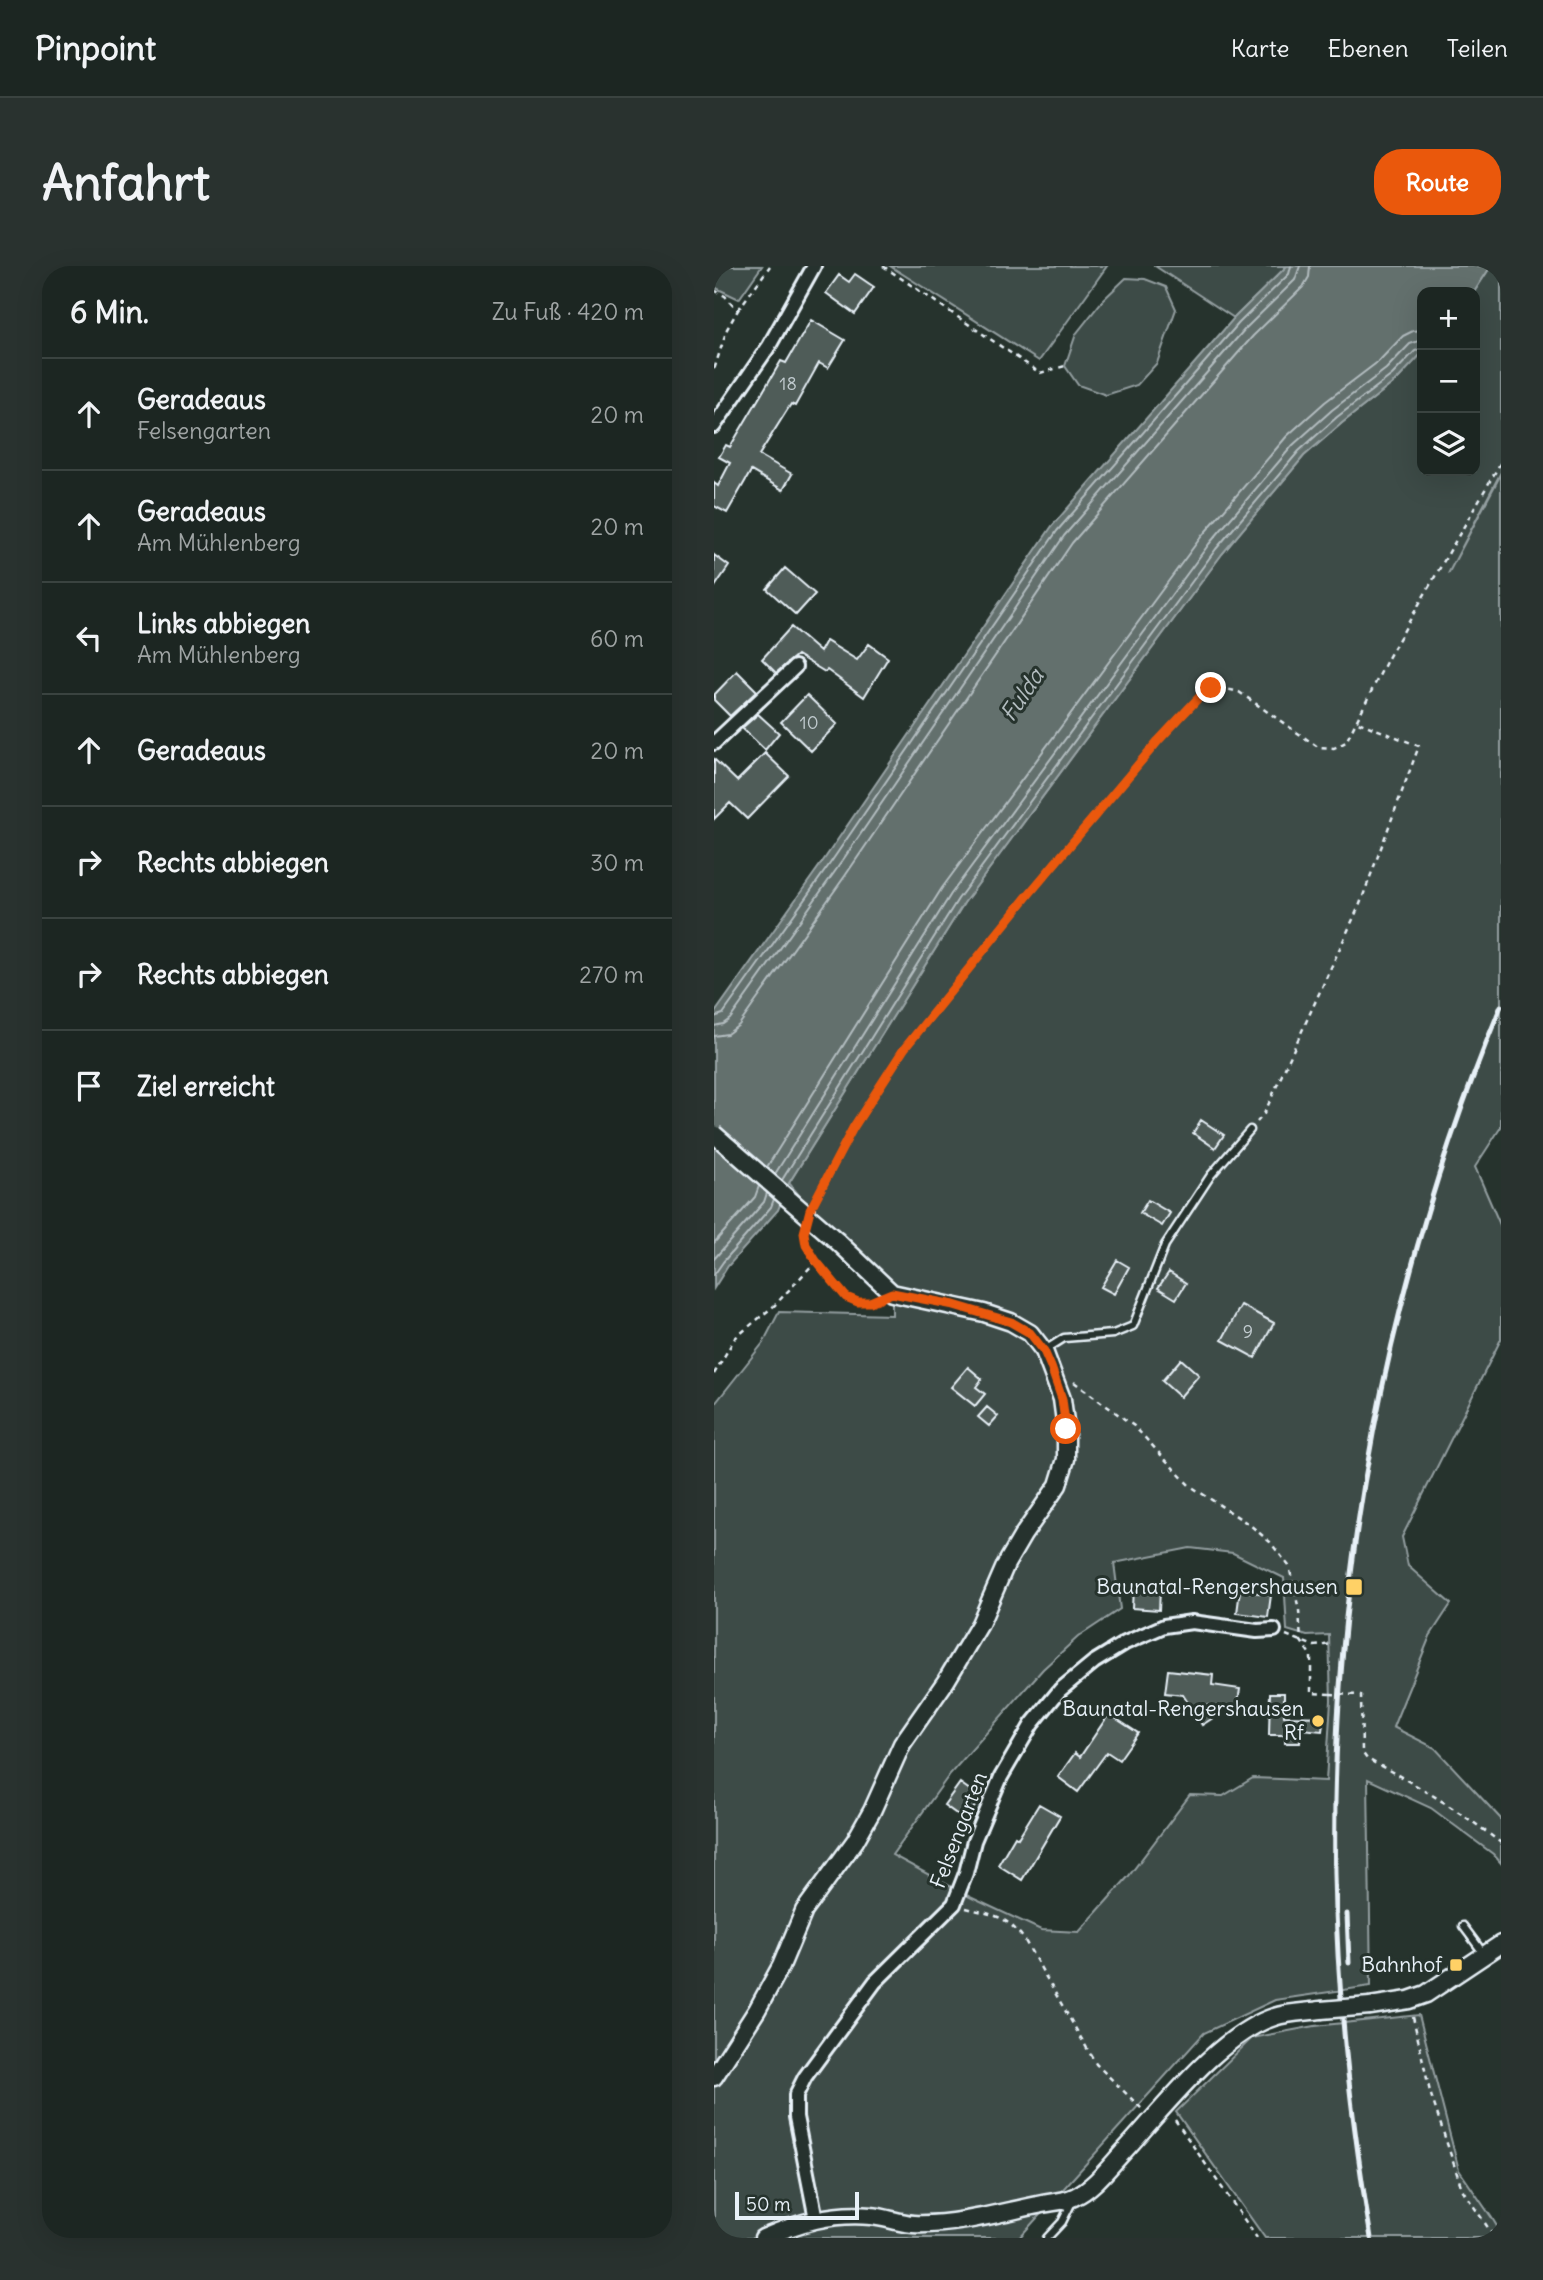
<!DOCTYPE html>
<html lang="de">
<head>
<meta charset="utf-8">
<style>
	:root { --surface:#1c2622; --page:#29322f; --text:#f1f3f6; --muted:#a0a5a5; --line:#3a4340; --accent:#ea580c }
	body { margin:0; font-family:Delius,sans-serif; background:var(--page); color:var(--text) }
	.controls { position:absolute; right:21px; top:21px; display:grid; overflow:hidden; border-radius:14px; box-shadow:0 7px 28px #0002 }
	.controls button { width:63px; height:63px; display:grid; place-items:center; padding:0; border:0; border-bottom:2px solid var(--line); background:var(--surface); color:var(--text); font:35px sans-serif }
	.scale { position:absolute; left:21px; bottom:18px; width:124px; box-sizing:border-box; padding-left:7px; border:4px solid #e8f1f8; border-top:0; font-size:19px; line-height:24px; white-space:nowrap; color:#e8f1f8; -webkit-text-stroke:5px #26332d; paint-order:stroke }
	.stop { position:absolute; width:21px; height:21px; margin:-16px; border:5px solid #ea580c; border-radius:50%; background:#fff }
	.stop.end { background:#ea580c; border-color:#fff; box-shadow:0 2px 7px #0008 }
	.list { margin:0; padding:0; list-style:none }
	h2 { display:flex; justify-content:space-between; align-items:center; height:91px; margin:0; padding:0 28px; font-size:30px }
	h2 small { font-size:23px; font-weight:400; color:var(--muted) }
	.list li { display:grid; grid-template-columns:46px 1fr auto; gap:21px; align-items:center; box-sizing:border-box; height:112px; padding:0 28px; border-top:2px solid var(--line) }
	.list b { display:block; font-size:26px; white-space:nowrap }
	.list p { margin:0; font-size:23px; white-space:nowrap; color:var(--muted) }
	.list em { font-size:23px; font-style:normal; color:var(--muted) }
	.icon { flex:none; width:38px; height:38px; fill:none; stroke:currentColor; stroke-width:2; stroke-linecap:round; stroke-linejoin:round }
	.map { position:relative; flex:none; width:787px; height:1972px; overflow:hidden; border-radius:28px }
	header { display:flex; align-items:center; gap:42px; box-sizing:border-box; height:98px; padding:0 35px; background:var(--surface); border-bottom:2px solid var(--line) }
	header strong { font-size:33px }
	nav { display:flex; gap:38px; margin-inline-start:auto; font-size:24px }
	.intro { display:flex; align-items:center; justify-content:space-between; box-sizing:border-box; height:168px; padding:0 42px }
	h1 { margin:0; font-size:49px }
	.button { padding:18px 32px; border-radius:28px; background:var(--accent); color:#fff; font-size:24px; font-weight:700 }
	main { display:flex; gap:42px; padding:0 42px }
	aside { flex:1; background:var(--surface); border-radius:28px; box-shadow:0 7px 28px #0002 }
	.map>svg:first-child { display:block }
	.green { fill:#3e4b47; stroke:#939ea0; stroke-width:2; fill-rule:evenodd }
	.water { fill:#636f6d; stroke:#98a3a5; stroke-width:2 }
	.lines { fill:none; stroke-linecap:round; stroke-linejoin:round }
	.shore { stroke:#b3bdc0; stroke-width:2 }
	.building { fill:#505c59; stroke:#e8f1f8; stroke-width:2 }
	.service-casing { stroke:#e8f1f8; stroke-width:11 }
	.minor-casing { stroke:#e8f1f8; stroke-width:18 }
	.tertiary-casing { stroke:#e8f1f8; stroke-width:21 }
	.path { stroke:#e8f1f8; stroke-width:2.5; stroke-dasharray:5 5; stroke-linecap:butt }
	.service { stroke:#26332d; stroke-width:6 }
	.minor { stroke:#26332d; stroke-width:12 }
	.tertiary { stroke:#26332d; stroke-width:16 }
	.rail { stroke:#e8f1f8; stroke-width:5 }
	.tertiary-bridge-casing { stroke:#e8f1f8; stroke-width:21; stroke-linecap:butt }
	.path-bridge { stroke:#e8f1f8; stroke-width:2.5; stroke-dasharray:5 5; stroke-linecap:butt }
	.tertiary-bridge { stroke:#26332d; stroke-width:16 }
	.route { stroke:#ea580c; stroke-width:9 }
	.poi-dot { fill:#ffd166; stroke:#26332d; stroke-width:2.5 }
	.labels { text-anchor:middle; stroke-width:6; stroke-linejoin:round; paint-order:stroke }
	.number-label { font-size:18px; fill:#c2ccd0 }
	.poi-label { font-size:21px; fill:#e8f1f8; stroke:#26332d; text-anchor:end }
	.street-label { font-size:21px; fill:#e8f1f8; stroke:#26332d }
	.water-label { font-size:23px; font-style:italic; fill:#b3bdc0; stroke:#26332d }
</style>
</head>
<body>
<header>
<strong>Pinpoint</strong>
<nav><a>Karte</a><a>Ebenen</a><a>Teilen</a></nav>
</header>
<div class="intro"><h1>Anfahrt</h1><a class="button">Route</a></div>
<main>
<aside>
<h2>6 Min.<small>Zu Fuß · 420 m</small></h2>
<ul class="list">
<li><svg class="icon" aria-label="ahead" viewBox="0 0 24 24"><path d="M12 20V5M6 11l6-6 6 6"/></svg><div><b>Geradeaus</b><p>Felsengarten</p></div><em>20 m</em></li>
<li><svg class="icon" aria-label="ahead" viewBox="0 0 24 24"><path d="M12 20V5M6 11l6-6 6 6"/></svg><div><b>Geradeaus</b><p>Am Mühlenberg</p></div><em>20 m</em></li>
<li><svg class="icon" aria-label="left" viewBox="0 0 24 24"><path d="M17 20v-9H6M10 6l-5 5 5 5"/></svg><div><b>Links abbiegen</b><p>Am Mühlenberg</p></div><em>60 m</em></li>
<li><svg class="icon" aria-label="ahead" viewBox="0 0 24 24"><path d="M12 20V5M6 11l6-6 6 6"/></svg><div><b>Geradeaus</b></div><em>20 m</em></li>
<li><svg class="icon" aria-label="right" viewBox="0 0 24 24"><path d="M7 20v-9h11M14 6l5 5-5 5"/></svg><div><b>Rechts abbiegen</b></div><em>30 m</em></li>
<li><svg class="icon" aria-label="right" viewBox="0 0 24 24"><path d="M7 20v-9h11M14 6l5 5-5 5"/></svg><div><b>Rechts abbiegen</b></div><em>270 m</em></li>
<li><svg class="icon" aria-label="arrive" viewBox="0 0 24 24"><path d="M6 21V4h12l-3 4 3 4H6"/></svg><div><b>Ziel erreicht</b></div></li>
</ul>
</aside>
<div class="map">
<svg width="787" height="1972" viewBox="0 0 787 1972">
	<rect width="100%" height="100%" fill="#26332d"/>
	<filter id="ink" filterUnits="userSpaceOnUse"><feTurbulence type="fractalNoise" baseFrequency=".0143" numOctaves="2"/><feDisplacementMap in="SourceGraphic" scale="14" xChannelSelector="R" yChannelSelector="G"/><feConvolveMatrix kernelMatrix="1 2 1 2 8 2 1 2 1" color-interpolation-filters="sRGB"/></filter>
	<g filter="url(#ink)">
		<!-- green -->
		<path class="green" d="M0,0H48L25,33L0,21Z
			M176,0H393L325,95Z
			M441,0H573L520,52Z
			M777,0H787V206L734,308L787,208V861L761,901L787,961V1073L688,1271L694,1300L737,1338L716,1370L679,1461L721,1482L787,1553V1597L779,1588L717,1542L654,1513L657,1720L561,1734L490,1767L305,1972H0V1139L49,1077L65,1046L178,1049V1027L123,975L75,917L250,637L508,288L590,190L628,157L683,114L708,87V205H761L760,26ZM476,1282L519,1287L570,1312L573,1364L593,1370L615,1369L617,1434L612,1515L539,1512L509,1530L476,1529L414,1611L365,1666L327,1664L256,1631L178,1589L236,1508L329,1403L364,1371L406,1343L400,1297Z
			M412,12L431,13L452,21L462,43L443,97L423,119L392,129L364,119L351,100L362,68L389,34Z
			M705,1749L745,1904L778,1952L787,1967V1972H551L462,1846L538,1772L601,1760Z"/>
		<!-- water -->
		<path class="water" d="M573,0H777L760,26H708V87L683,114L628,157L590,190L508,288L250,637L75,917L64,944L14,1000L0,1022V748L109,595L338,260L520,52Z"/>
		<g class="lines">
			<!-- shore -->
			<path class="shore" d="M0,751L9,748L115,599L343,265L525,57L575,8L577,0
				M0,760L9,758L16,753L122,604L350,270L531,63L581,14L586,0
				M0,770L13,768L25,759L131,610L358,277L539,70L589,21L595,11L596,0
				M53,901L228,622L487,271L573,170L611,136L665,95L689,70L699,65L708,64
				M61,908L237,628L495,278L579,179L618,144L672,103L696,78L708,74
				M68,914L244,633L502,283L585,185L623,151L678,109L701,85L708,83
				M0,977L41,931L45,920
				M0,993L50,936L53,927
				M0,1009L9,996L57,941L60,933"/>
		</g>
		<!-- building -->
		<path class="building" d="M141,8L160,21L141,48L112,27L125,9L135,16Z
			M97,54L131,74L114,102L105,97L81,140L77,138L45,189L78,208L69,224L37,205L13,247L0,240V217L4,220L16,197L5,191L12,179L16,181L67,95L72,97Z
			M0,289L15,300L0,322Z
			M71,302L101,328L82,349L53,323Z
			M77,361L106,386L112,375L143,394L155,378L174,392L150,431L113,404L111,406L83,389L62,407L48,393Z
			M23,405L43,425L16,450L0,434V429Z
			M93,429L123,458L97,485L67,456Z
			M44,448L65,467L51,484L28,462Z
			M51,487L75,510L33,553L16,537L0,553V493L23,515Z
			M487,854L510,869L501,882L479,867Z
			M434,934L456,947L448,960L426,947Z
			M403,994L415,1001L400,1028L387,1021Z
			M455,1006L472,1017L462,1033L444,1022Z
			M527,1039L560,1057L541,1092L508,1074Z
			M467,1093L485,1109L466,1131L448,1115Z
			M254,1101L268,1113L262,1121L271,1128L261,1140L237,1121Z
			M273,1141L284,1150L275,1160L264,1151Z
			M419,1322L446,1324L445,1344L418,1342Z
			M526,1324L557,1329L554,1351L523,1347Z
			M454,1404L499,1409L498,1419L526,1423L523,1443L492,1439L499,1452L488,1459L469,1429L451,1427Z
			M556,1427H570V1450L610,1451L608,1465L587,1463L586,1477H571V1469H555Z
			M395,1448L424,1467L405,1494L393,1486L364,1526L344,1511L361,1487L366,1491Z
			M246,1517L267,1532L251,1554L230,1539Z
			M325,1538L346,1550L308,1614L284,1599L301,1570L304,1572Z"/>
		<g class="lines">
			<defs>
				<path id="service" d="M331,1084L350,1072L399,1068L419,1060L451,979L497,909L536,864
					M749,1660L770,1688
					M333,1972L348,1956L358,1936"/>
				<path id="minor" d="M0,160L55,80L100,0
					M0,477L81,401
					M102,1953L82,1851V1829L91,1811L161,1716L240,1638L252,1607L260,1575L287,1511L318,1458L346,1424L380,1396L411,1377L450,1360L478,1356L543,1365L560,1364"/>
				<path id="tertiary" d="M656,1740L695,1734L712,1728L787,1678
					M0,1811L43,1744L67,1700L90,1645L141,1575L158,1545L188,1478L232,1415L266,1358L292,1298L309,1269L344,1219L352,1193V1163L348,1133L330,1085L316,1067L297,1056L270,1047L178,1027L123,975
					M49,1972C84,1957 118,1946 157,1950C171,1951 185,1957 199,1958C238,1960 286,1947 324,1939C335,1936 350,1936 360,1931C380,1922 396,1900 411,1884C449,1843 506,1768 560,1751C574,1746 592,1746 607,1744"/>
			</defs>
			<!-- service casing -->
			<use href="#service" class="service-casing"/>
			<!-- minor casing -->
			<use href="#minor" class="minor-casing"/>
			<!-- tertiary casing -->
			<use href="#tertiary" class="tertiary-casing"/>
			<!-- path -->
			<path class="path" d="M169,0L326,107L351,100
				M0,24L11,30L24,44L13,63L0,104
				M24,44L56,0
				M543,856L550,848L646,638L705,480L644,456
				M101,936L139,862L190,783L315,628L444,475L490,426L504,421L525,426L604,481L620,482L632,476L674,392L787,196
				M90,969C93,984 122,1026 136,1034C144,1038 155,1036 164,1034
				M0,1108L21,1072L61,1039L102,995
				M360,1116L420,1160L475,1219L536,1259L556,1276L575,1300L585,1344L587,1375L597,1390V1427L616,1428
				M572,1369L600,1380L619,1378
				M647,1429L648,1486L653,1493C701,1517 745,1544 787,1577
				M252,1642C280,1649 291,1649 310,1673L382,1798L428,1843
				M699,1751L716,1826L748,1923L781,1972
				M461,1854L543,1972"/>
			<!-- service -->
			<use href="#service" class="service"/>
			<!-- minor -->
			<use href="#minor" class="minor"/>
			<!-- tertiary -->
			<use href="#tertiary" class="tertiary"/>
			<!-- rail -->
			<path class="rail" d="M633,1648L635,1697
				M657,1972C637,1852 623,1730 621,1608C616,1311 673,1015 787,740"/>
			<defs>
				<path id="tertiary-bridge" d="M0,868L123,975
					M607,1744L656,1740"/>
			</defs>
			<!-- tertiary-bridge casing -->
			<use href="#tertiary-bridge" class="tertiary-bridge-casing"/>
			<!-- path-bridge -->
			<path class="path-bridge" d="M616,1428L647,1429"/>
			<!-- tertiary-bridge -->
			<use href="#tertiary-bridge" class="tertiary-bridge"/>
		</g>
	</g>
	<g class="lines" filter="url(#ink)">
		<!-- route -->
		<path class="route" d="M352,1163L348,1133L337,1101L330,1085L316,1067L297,1056L240,1039L178,1027L156,1036H144L132,1031L102,995L92,979L90,967L96,944L139,862L190,783L315,628L444,475L490,426L497,422"/>
	</g>
	<!-- markers -->
	<g class="poi-dot">
		<rect x="631" y="1312" width="18" height="18" rx="3.5"/>
		<circle cx="604" cy="1455" r="7"/>
		<rect x="735" y="1692" width="14" height="14" rx="3.5"/>
	</g>
	<g class="labels">
		<!-- number labels -->
		<g class="number-label">
			<text x="74" y="124">18</text>
			<text x="95" y="463">10</text>
			<text x="534" y="1072">9</text>
		</g>
		<!-- poi labels -->
		<g class="poi-label">
			<text x="624" y="1328">Baunatal-Rengershausen</text>
			<text x="590" y="1450">Baunatal-Rengershausen<tspan x="590" dy="24">Rf</tspan></text>
			<text x="728" y="1706">Bahnhof</text>
		</g>
		<!-- street labels -->
		<g class="street-label">
			<text transform="translate(245 1564) rotate(-69)" y="7">Felsengarten</text>
		</g>
		<!-- water labels -->
		<g class="water-label">
			<text transform="translate(308 429) rotate(-56)" y="8">Fulda</text>
		</g>
	</g>
</svg>
<div class="controls">
<button>+</button>
<button>−</button>
<button><svg class="icon" aria-label="layers" viewBox="0 0 24 24"><path d="M12 4l9 5-9 5-9-5zM3 14l9 5 9-5"/></svg></button>
</div>
<div class="scale">50 m</div>
<div class="stop" style="left:352px;top:1163px"></div>
<div class="stop end" style="left:497px;top:422px"></div>
</div>
</main>
</body>
</html>
